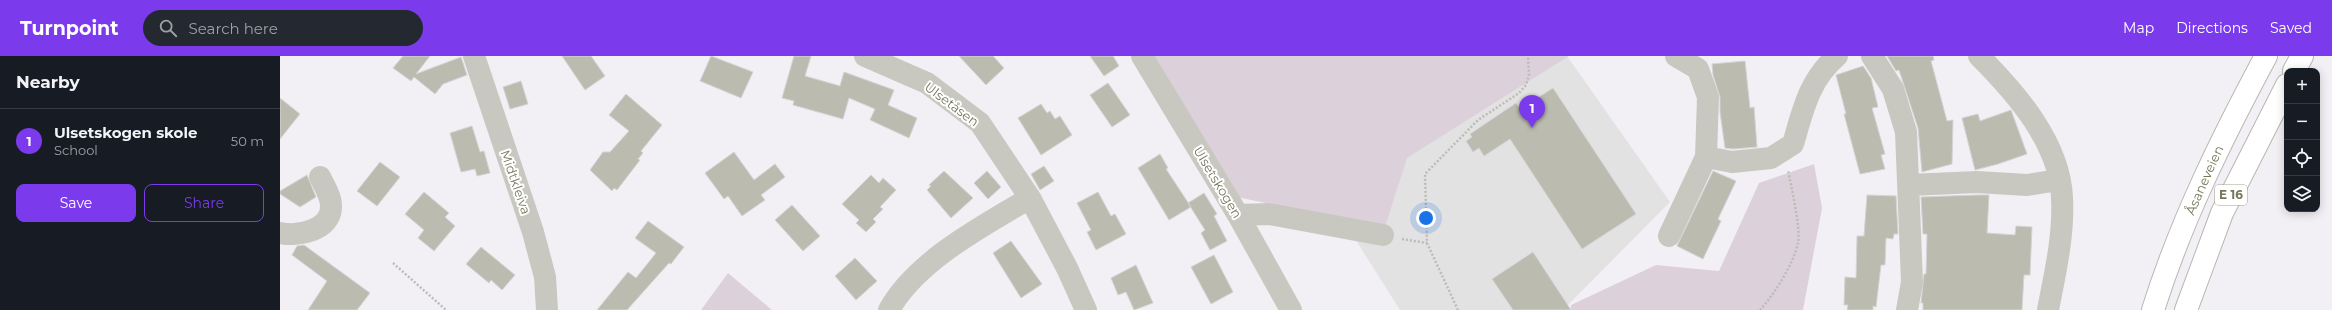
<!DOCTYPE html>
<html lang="en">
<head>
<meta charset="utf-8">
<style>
	:root { --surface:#171b24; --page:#242831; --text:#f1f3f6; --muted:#9ea1a6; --line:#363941; --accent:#7c3aed }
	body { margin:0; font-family:Montserrat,sans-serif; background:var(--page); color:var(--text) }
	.controls { position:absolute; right:12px; top:12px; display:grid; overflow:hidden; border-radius:8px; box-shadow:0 2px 10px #0003 }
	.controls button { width:36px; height:36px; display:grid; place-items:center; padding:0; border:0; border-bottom:1px solid var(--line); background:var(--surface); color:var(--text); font:20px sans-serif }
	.you { position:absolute; left:1146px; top:162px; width:14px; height:14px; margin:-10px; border:3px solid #fff; border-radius:50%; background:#1a73e8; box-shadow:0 0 0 6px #1a73e833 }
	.badge { display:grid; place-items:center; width:26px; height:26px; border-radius:50%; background:var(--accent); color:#fff; font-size:13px; font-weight:700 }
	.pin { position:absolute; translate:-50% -33px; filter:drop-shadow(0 1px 2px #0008) }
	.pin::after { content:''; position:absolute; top:21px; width:14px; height:12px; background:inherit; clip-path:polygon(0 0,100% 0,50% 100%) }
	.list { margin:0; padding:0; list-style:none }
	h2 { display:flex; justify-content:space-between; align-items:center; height:52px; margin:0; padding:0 16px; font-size:17px }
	h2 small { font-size:13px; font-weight:400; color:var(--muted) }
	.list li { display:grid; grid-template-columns:26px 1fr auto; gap:12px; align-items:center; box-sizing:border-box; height:64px; padding:0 16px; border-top:1px solid var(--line) }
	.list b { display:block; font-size:15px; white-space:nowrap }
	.list p { margin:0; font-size:13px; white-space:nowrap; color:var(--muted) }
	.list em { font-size:13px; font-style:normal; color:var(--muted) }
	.actions { display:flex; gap:8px; padding:12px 16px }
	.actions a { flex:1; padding:9px 0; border:1px solid var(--accent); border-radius:8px; text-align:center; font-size:14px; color:var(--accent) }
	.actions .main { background:var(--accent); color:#fff }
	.icon { flex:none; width:22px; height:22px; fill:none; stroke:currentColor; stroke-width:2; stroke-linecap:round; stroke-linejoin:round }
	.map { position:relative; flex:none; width:2052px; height:254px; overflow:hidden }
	header { display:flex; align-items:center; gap:24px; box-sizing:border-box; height:56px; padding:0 20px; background:var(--accent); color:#fff }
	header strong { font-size:19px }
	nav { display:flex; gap:22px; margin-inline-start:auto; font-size:14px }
	.search { width:280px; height:36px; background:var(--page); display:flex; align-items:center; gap:10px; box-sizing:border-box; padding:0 14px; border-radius:22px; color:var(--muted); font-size:15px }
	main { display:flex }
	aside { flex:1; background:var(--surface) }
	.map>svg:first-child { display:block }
	.built { fill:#e3e2e2 }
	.green { fill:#dcd1da }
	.building { fill:#bbbbb0; stroke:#d5d3d6 }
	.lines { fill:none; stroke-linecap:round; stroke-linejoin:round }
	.highway-casing { stroke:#b7b7b0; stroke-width:24 }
	.path { stroke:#bcbcb7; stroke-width:2.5; stroke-dasharray:2 2; stroke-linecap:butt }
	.minor { stroke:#c8c8c1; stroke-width:22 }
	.highway { stroke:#fff; stroke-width:22 }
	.labels { text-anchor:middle; stroke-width:4; stroke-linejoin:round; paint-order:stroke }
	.shield { fill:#fff; stroke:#9ea08c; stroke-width:1 }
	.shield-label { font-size:12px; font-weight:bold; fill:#75775b }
	.street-label { font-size:13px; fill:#75775b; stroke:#fff }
</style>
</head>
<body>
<header>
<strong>Turnpoint</strong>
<div class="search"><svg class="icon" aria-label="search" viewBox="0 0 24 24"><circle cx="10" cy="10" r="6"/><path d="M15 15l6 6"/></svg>Search here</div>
<nav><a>Map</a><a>Directions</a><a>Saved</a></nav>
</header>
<main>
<aside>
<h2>Nearby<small></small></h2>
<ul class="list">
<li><span class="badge">1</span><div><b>Ulsetskogen skole</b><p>School</p></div><em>50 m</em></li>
</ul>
<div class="actions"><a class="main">Save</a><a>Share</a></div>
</aside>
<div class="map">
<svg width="2052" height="254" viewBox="0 0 2052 254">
	<rect width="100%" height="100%" fill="#f3f0f5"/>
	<!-- built -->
	<path class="built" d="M1287,0L1390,146L1283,254H1120L1051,145Z"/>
	<!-- green -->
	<path class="green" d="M873,0H1289L1127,102L1105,171L956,141Z
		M1534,108L1542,152L1523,254H1291V249L1376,209L1439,215L1479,127Z
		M448,217L492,254H421Z"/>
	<!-- building -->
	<path class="building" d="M123,0H150L136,18L181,1L187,19L163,28L155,38L134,21L131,25L113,12Z
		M282,0H311L325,20L305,34Z
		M431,0L473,16L461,42L420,25Z
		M514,0H531L525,20L560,30L564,16L614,34L608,49L637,62L629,82L590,64L595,53L569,42L563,63L513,49L514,45L502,42Z
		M679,0H713L724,12L706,29Z
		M810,0H833L839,10L824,20Z
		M1607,0H1653L1654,4L1651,5L1667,65L1673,64L1672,108L1642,116L1638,72L1619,14L1616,15Z
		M1465,5L1470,52L1474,51L1477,91L1453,93L1445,92L1440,56V41L1433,19L1432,8Z
		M1583,10L1591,22L1598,51L1592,52L1605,98L1601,99L1605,113L1580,118L1564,58H1566L1556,19Z
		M241,25L248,48L230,53L223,31Z
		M828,27L850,59L832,71L810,39Z
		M1273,32L1356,158L1302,193L1230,83L1204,100L1199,92L1193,96L1186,85L1192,81L1190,78L1236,47L1240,53Z
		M346,38L382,69L361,95L363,97L358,103L360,104L337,134L334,132L332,135L310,114L323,96H330L349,75L329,59Z
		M0,42L20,58L0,83Z
		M761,48L767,57L770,55L775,63L780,60L792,79L761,99L738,62Z
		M1731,54L1747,98L1718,108L1695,114L1682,62L1698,58L1700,65Z
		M192,70L200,96L204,95L210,117L197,120L195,113L181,116L170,77Z
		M454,96L474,124L495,108L505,121L481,139L485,144L462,160L448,140L444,143L425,117Z
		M880,98L888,112L886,113L911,151L889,164L858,112Z
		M100,106L120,121L97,150L77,135Z
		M764,110L774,125L760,134L751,118Z
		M664,115L693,142L671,162L647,134L651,130L649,129Z
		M707,115L721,131L708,143L694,127Z
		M1433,115L1456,125L1438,163L1441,165L1423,203L1397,190Z
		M27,119L36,141L20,151L0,138V135Z
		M591,119L599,127L603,122L616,134L600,151L603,153L593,163L596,166L586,176L576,167L579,164L562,148Z
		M144,136L169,157L165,161L175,170L154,195L138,182L144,174L125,158Z
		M818,136L831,160L835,158L846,178L816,194L807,176L811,174L797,147Z
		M924,137L937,158L934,160L947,185L930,194L921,177L925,174L908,147Z
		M1587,139L1616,140L1618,178H1614L1613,183L1606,182L1605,209H1601L1596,251L1593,250V254H1567L1568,249H1564L1565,221L1576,222L1577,180H1584Z
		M1697,139H1709L1707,177L1735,179L1736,170L1752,171L1750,219H1744L1742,254H1643V247H1641L1644,218H1646L1647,178H1643L1641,141Z
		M512,149L540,180L523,195L495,164Z
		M368,165L404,191L391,208L389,207L347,254H317L348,216L356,222L376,197L355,182Z
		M731,185L762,228L741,242L713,197Z
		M24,189L90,237L77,254H28L47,225L12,199L17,190Z
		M201,191L235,219L222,234L211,224L209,227L186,208Z
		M1253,196L1291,254H1233L1212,223Z
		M934,199L953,236L931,248L911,211Z
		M575,202L597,225L576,244L555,220Z
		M856,209L873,247L854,254L846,236L838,239L831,222Z"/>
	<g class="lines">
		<defs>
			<path id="highway" d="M2014,15L2022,0
				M1873,254C1901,165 1942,82 1986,0
				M1906,254L1942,157L2007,29"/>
		</defs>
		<!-- highway casing -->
		<use href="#highway" class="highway-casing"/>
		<!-- path -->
		<path class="path" d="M1122,183L1147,187
			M113,207L166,254
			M1178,254L1147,187L1145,118L1198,64L1239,37L1246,29L1249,19L1248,0
			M1480,254C1494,239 1514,207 1518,187C1521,172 1511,130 1508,114"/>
		<!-- minor -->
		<path class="minor" d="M194,0L253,176L265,221L267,254
			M585,0L647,27L700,67L750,142L787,212L806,254
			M862,0L958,159L1011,254
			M1396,0L1418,13L1428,41L1426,101L1452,106L1491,102L1513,88C1523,54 1529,24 1557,0
			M1592,0L1613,33L1626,76L1632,226L1627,254
			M1699,0C1736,37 1780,87 1782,142C1784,180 1775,217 1768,254
			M1629,129L1697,126L1747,129L1779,124
			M958,159L989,158L1103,179
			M0,177C18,181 52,174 51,150C51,140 44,129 40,121
			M1389,180L1426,101
			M609,254C636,205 704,169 750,142"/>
		<!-- highway -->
		<use href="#highway" class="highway"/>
	</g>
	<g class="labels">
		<!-- shield labels -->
		<rect class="shield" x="1935" y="129" width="32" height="20" rx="3"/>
		<g class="shield-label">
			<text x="1951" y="143">E 16</text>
		</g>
		<!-- street labels -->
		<g class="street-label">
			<text transform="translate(672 48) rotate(37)" y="5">Ulsetåsen</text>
			<text transform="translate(1924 124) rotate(-66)" y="5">Åsaneveien</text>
			<text transform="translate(236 126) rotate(71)" y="5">Midtkleiva</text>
			<text transform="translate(938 126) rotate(59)" y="5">Ulsetskogen</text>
		</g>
	</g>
</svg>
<div class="controls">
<button>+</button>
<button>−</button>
<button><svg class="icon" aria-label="locate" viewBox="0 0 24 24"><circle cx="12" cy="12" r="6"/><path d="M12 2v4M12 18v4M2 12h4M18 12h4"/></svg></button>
<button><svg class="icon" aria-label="layers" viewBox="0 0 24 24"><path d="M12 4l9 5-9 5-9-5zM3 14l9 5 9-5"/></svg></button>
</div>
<div class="you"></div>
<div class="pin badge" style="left:1252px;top:72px">1</div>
</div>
</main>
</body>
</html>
